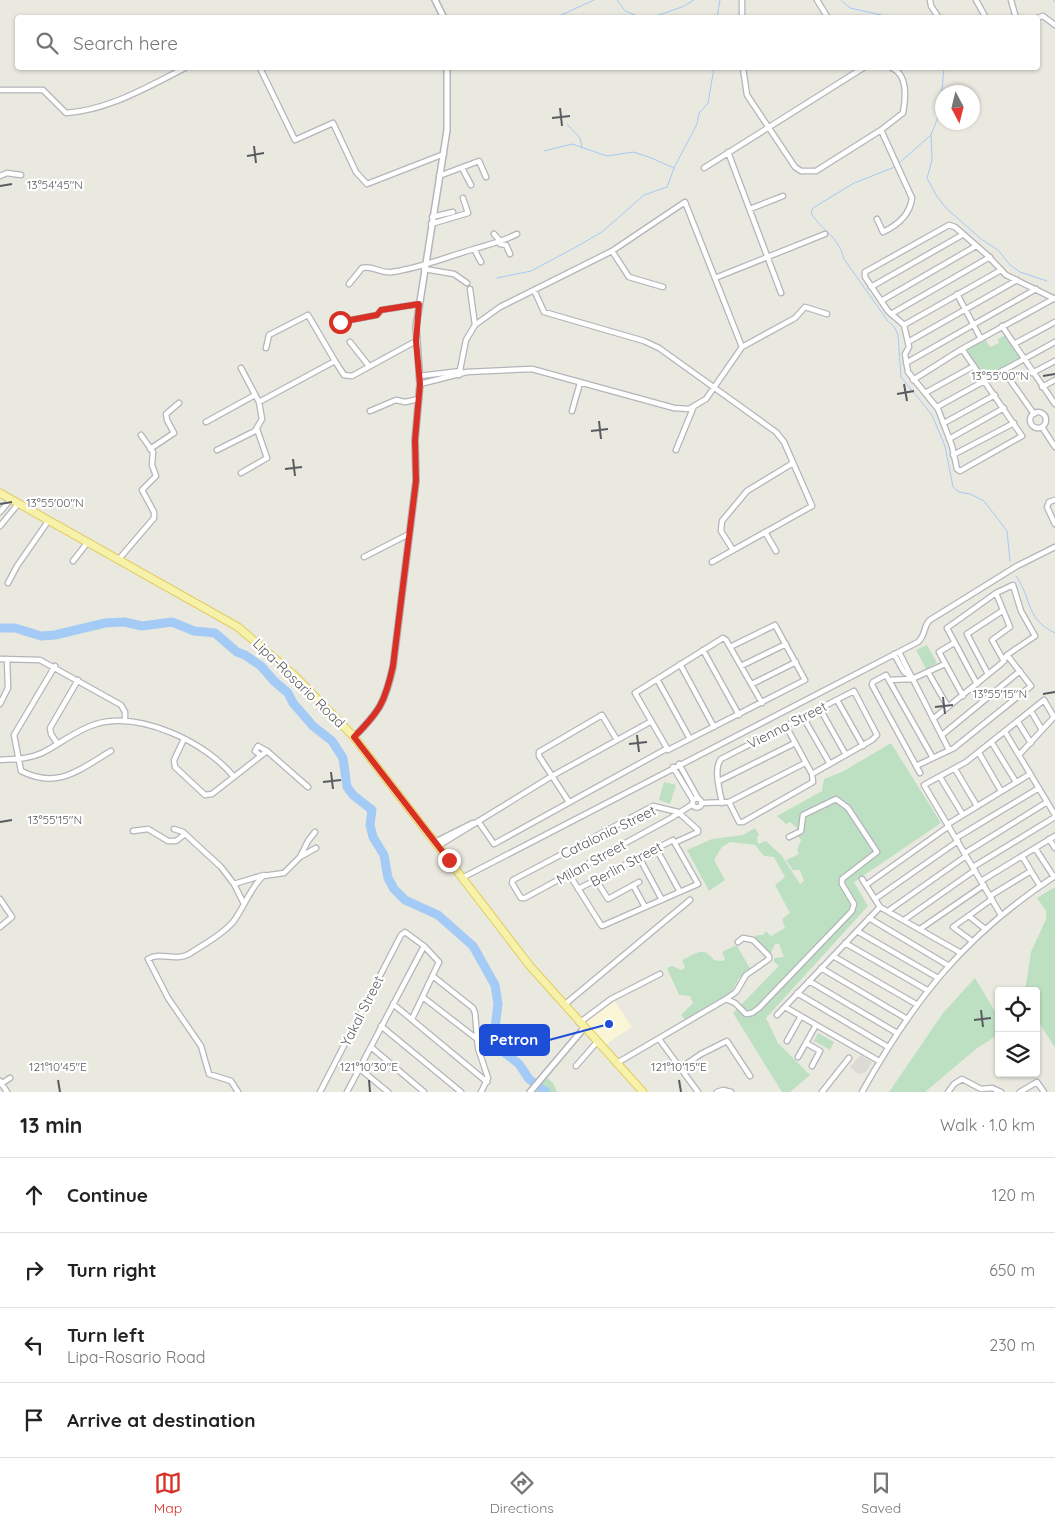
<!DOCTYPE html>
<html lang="en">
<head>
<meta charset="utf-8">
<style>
	:root { --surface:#fff; --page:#f2f2f2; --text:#222; --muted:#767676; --line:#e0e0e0; --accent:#d93025 }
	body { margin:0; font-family:Quicksand,sans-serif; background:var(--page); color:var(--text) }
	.controls { position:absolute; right:15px; bottom:15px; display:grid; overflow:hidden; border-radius:5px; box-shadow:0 1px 4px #0004 }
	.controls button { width:45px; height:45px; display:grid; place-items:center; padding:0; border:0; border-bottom:1px solid var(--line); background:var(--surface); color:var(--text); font:25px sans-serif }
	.compass { position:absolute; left:935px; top:85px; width:45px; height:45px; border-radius:50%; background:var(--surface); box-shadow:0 1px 4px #0004; rotate:173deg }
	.stop { position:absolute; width:15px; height:15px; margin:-11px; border:4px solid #d93025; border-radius:50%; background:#fff }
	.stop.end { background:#d93025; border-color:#fff; box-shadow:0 1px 5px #0008 }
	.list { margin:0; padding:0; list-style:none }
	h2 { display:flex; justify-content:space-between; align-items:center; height:65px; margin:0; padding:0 20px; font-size:21px }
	h2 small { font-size:16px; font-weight:400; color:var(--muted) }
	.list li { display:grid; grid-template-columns:32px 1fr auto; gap:15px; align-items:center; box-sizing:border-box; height:75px; padding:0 20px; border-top:1px solid var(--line) }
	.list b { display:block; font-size:19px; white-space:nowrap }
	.list p { margin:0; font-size:16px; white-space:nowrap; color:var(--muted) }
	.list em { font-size:16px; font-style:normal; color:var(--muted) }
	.icon { flex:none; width:28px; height:28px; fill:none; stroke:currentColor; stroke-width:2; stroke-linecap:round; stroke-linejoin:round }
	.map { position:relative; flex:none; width:1055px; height:1092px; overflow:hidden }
	.search { position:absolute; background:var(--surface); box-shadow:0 1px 4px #0004; left:15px; right:15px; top:15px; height:55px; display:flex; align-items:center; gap:12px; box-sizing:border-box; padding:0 18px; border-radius:5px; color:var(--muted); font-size:19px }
	.sheet { height:365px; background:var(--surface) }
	nav { display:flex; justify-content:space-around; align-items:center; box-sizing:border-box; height:70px; border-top:1px solid var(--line); background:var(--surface); font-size:14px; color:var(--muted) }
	nav a { display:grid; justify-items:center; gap:2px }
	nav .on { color:var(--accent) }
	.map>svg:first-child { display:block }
	.commercial { fill:#faf5d6 }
	.industrial { fill:#dcdad4 }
	.green { fill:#bee0c2 }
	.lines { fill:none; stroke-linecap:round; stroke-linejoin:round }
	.stream { stroke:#a4caf6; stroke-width:1 }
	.river { stroke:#a4caf6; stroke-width:9 }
	.minor-casing { stroke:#b3b5ba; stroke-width:7 }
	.tertiary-casing { stroke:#b3b5ba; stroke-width:8 }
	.primary-casing { stroke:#e2cb61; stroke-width:9 }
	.minor { stroke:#fff; stroke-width:4.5 }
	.tertiary { stroke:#fff; stroke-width:5 }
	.primary { stroke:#f6f2a9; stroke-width:7 }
	.route { stroke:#d93025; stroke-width:6 }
	.ticks { fill:none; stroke:#595b60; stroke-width:2 }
	.labels { text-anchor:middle; stroke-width:4.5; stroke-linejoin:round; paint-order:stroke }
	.street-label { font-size:14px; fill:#595b60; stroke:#fff }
	.ticks-label { font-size:12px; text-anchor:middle; fill:#595b60; stroke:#fff; stroke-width:4.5; stroke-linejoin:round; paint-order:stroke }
	.leader { fill:none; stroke:#1d4ed8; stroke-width:2 }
	.callout-dot { fill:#1d4ed8; stroke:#fff; stroke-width:2 }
	.callout { fill:#1d4ed8; stroke:#1d4ed8; stroke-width:2 }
	.callout-label { font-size:15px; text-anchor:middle; font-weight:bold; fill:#fff }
</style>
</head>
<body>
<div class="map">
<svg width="1055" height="1092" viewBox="0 0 1055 1092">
	<rect width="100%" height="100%" fill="#eae9e0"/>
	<!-- commercial -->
	<path class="commercial" d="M614,1000L632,1027L605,1045L584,1021Z"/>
	<!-- industrial -->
	<path class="industrial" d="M861,1055L872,1062L866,1072L858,1074L850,1067Z"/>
	<!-- green -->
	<path class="green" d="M1005,335L1020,358L985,378L965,351L985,339L990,347L999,343L998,339Z
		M927,645L937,663L926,669L916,650Z
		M891,743L941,823L854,882L868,906L766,1018L778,1043L810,1075L790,1092H782L733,1013L779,966L774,962V958L784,957L779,944H775L770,955L754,938L757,935H763L766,931L771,936L785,928L782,919L790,913L775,885L785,877L774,857L764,856L755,845L730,842L722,847L714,860L725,880L709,891L687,850L712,839L743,835L755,828L759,835L757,837L758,844L766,841L782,856L800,884L804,881L800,870H793L786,860L799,854L797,850L801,840L794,832L797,828L790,822L786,824L777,816L822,791L824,779L842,772Z
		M664,782L676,785L670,804L659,800Z
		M1055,887V1048L1036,1018V991H1025L1031,952L1046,919V911L1037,898Z
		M734,946H737L751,970L739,978L730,995L685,1019L681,1015L693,1003L690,996L679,995L667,968L672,966L682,970L685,967L682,960C697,954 702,945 714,960L722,961L725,959L722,952Z
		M975,978L999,1018V1034L976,1049L925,1092H889L943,1013Z
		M818,1033L834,1042L830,1050L814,1041Z
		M546,1077L553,1083L557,1092H534Z"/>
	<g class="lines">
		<!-- stream -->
		<path class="stream" d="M617,0L625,11L642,18
			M841,0L850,8L895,18
			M1053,0L1055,2
			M557,17L594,0
			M650,18L682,7L694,0
			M717,18L720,0
			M567,124L580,138L582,148
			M931,135L932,160L927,178L936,195L946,208L981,239L998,250L1010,265L1020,272L1047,281
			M544,151L572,144L607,156L633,152L649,157L674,168
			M898,164L931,135L940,112L944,68
			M895,167L854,183L813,208L811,213C822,231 837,234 844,259L887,320L895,328L898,335L901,377L932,415L945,446L953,487L959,492L970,494L984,501L1007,531L1010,561
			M497,278L531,271L576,247L602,232L644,195L667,187L674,168L697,124L699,113L708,103L714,68
			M1016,576C1033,600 1025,619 1055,633"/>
		<!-- river -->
		<path class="river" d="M0,628H15L41,636L55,635L105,623L124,622L142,626L172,622L194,631L215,633L237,652L245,655L261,666L274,681L288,693L293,703L313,726L332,741L343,758L347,787L353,795L372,810L370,825L373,837L384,855L388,878L394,889L405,900L438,915L473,946L495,985L498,1004L494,1036L496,1043L505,1053L519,1064L529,1079L546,1092"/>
		<defs>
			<path id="minor" d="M742,0V18
				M817,0L828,18
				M930,0L931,6L939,18
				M976,0L986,18
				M1011,0L1016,18
				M1037,18L1043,16L1055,25
				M260,68L295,140L333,123L356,172L367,184L444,154
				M743,68L747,95L795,167L801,171H816L881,130L903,113C906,97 908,75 892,68
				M0,90H43L66,113C109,110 147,87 185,68
				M728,152L781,293
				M462,168L471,185
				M704,168L863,68
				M0,176L7,173L21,175
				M439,176L479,161L486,177
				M750,209L783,196
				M432,217L453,212
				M877,219L883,232C898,225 910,215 912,198L881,130
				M431,224L468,213L463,198
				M494,234L501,242
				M500,244L506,245L510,254
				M474,249L481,262
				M612,251L629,277L663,287
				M424,269L454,274L467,283
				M715,278L825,234
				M349,284L362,268C373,265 380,274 392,272C421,268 446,257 474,249C490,244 501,242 517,234
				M871,287L962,235
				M470,289L475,325
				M534,290L544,312L644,341L659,348L776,432L784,442L812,506L712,562
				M957,294L981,339
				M881,301L976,246
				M891,314L990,257
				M340,322L377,315L381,310L419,304
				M904,325L1001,270
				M1002,326L1055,404
				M350,342L369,366
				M908,342L1017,280
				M1014,344L1055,322
				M266,348L269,335L308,315L335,361
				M962,349L1022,436L960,471L957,469L952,446L938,409L908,372L905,354L909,347L904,325L888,311L865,277V272L949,225L955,227L987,255L1006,275L1055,299
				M906,363L1036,289
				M1003,370L1034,414
				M1032,373L1055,361
				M459,375L466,340L475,325L500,307L612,251L685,202L742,347
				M419,376L461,371
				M913,380L962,349L1055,298
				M420,384L467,372L532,369L674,408L689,409L706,399L742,347L795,318L805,307L827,314
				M1042,387L1055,380
				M925,393L974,366
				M259,402L335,361L344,375L352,376L416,341
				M937,407L1055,342
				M370,411L396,400L405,402L419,399
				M572,411L580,383
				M1030 420a8 8 0 1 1 16 0a8 8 0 1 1-16 0Z
				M206,422L255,395
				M944,423L995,395
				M1042,427L1055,447
				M949,439L1004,408
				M150,449L174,433L167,420L166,414L179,403
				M217,450L255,431L262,419L259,402L241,368
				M676,450L694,406
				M953,455L1014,423
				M241,473L267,458L257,429
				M1055,500L1049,502L1047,507L1055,524
				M0,512L11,499
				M0,526L19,503
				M765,532L776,551
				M733,550L721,531L722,521L747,491L793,463
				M364,557L409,534
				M119,559L154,518V512L142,490L156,476L152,465L153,452L141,435
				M73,561L88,542
				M8,583L17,566L49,520
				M996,593L1010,627L992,640L1004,661
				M954,643L939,652L963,696
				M730,647L775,625L805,680L668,750L635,693L723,638L726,640L762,703
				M703,650L739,715
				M899,652L949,750
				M894,654L904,672L909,675
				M0,659L40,660L121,705L125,712V721
				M680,664L714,727
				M55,666L14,735L21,771C59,790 80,769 111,751
				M741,666L786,644
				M928,672L948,707
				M988,674L967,634L1002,611
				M657,679L690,739
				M889,680L912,679L945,664
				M752,684L796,662
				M837,700L863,746
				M0,704L8,688L7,659
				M820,709L846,755
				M1031,711L1042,730
				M803,717L830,764
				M933,719L1002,663L1007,655L1035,636L1021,611L1013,585L996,593L947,628L977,684
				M1018,722L1031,743
				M1005,732L1055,815
				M942,735L1020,671
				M184,739L174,760L175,767L205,795L212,794L267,751L308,787
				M57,743L51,734L50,728L78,680
				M992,743L1016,782
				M979,753L1001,791
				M260,755L255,751L258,746L267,751
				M0,760C14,759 29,759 42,753C60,744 76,730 96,724C140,711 206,742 234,777
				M679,764L698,798
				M916,766L954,748L1031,686L1007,655
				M673,767L693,800
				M955,769L977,806
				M920,773L872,685L873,682L886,675L933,758
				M940,777L963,815
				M719,781L795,743
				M692.5 803a4.5 4.5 0 1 1 9 0a4.5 4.5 0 1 1-9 0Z
				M569,802L539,756V752L602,715L617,740
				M729,802L739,822H743L813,782L812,774L786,726
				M702,803L729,802L805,763
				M722,803C720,791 713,769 721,759L854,691L877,735L872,740L812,774
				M478,821L494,844L666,749
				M948,824L1030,774
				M174,829L183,832L221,867L234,884L264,875
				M133,831L148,829L168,841H176L185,834
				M956,838L1039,788
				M1049,839L1055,848
				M435,842L473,823
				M676,842L698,832V830L678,812L653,806L513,880L512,883L521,898H525L671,818L693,804
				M438,846L552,776L650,722
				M656,848L680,892
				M1035,848L1054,877
				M965,853L1047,802
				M1022,856L1040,886
				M300,857L308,841L315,832
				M639,857L662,900
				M973,867L1055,817
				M569,874L601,925L602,926L698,884L673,840L578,889
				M462,878L918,642C926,635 923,626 930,620L1017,566L1055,547
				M862,879L880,907L961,953
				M596,880L608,899L639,882
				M981,881L1055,836
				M234,884L244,904
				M633,885L645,907
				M866,885L949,826
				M990,896L1031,871
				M0,899L12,917L0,927
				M875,899L958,841
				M888,911L966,856
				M1001,915L924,785L966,762L1044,700L1054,717L1019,755
				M969,916L985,929
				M869,918L949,966
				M904,920L975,870
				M920,929L984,885
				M857,931L938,978
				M972,941L953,927L992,899
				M845,943L927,990
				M833,956L916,1004
				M821,968L907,1019
				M434,977L473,1008L475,1013L478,1048L488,1078L481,1092
				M809,981L897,1033
				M797,993L888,1047
				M424,998L477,1039
				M726,999L735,1003L746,1014L752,1013L759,1008L852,911L854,904L842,884V879L877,852L848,808L836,799L803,815L801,831L789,837
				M393,1004L487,1082
				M564,1005L690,900
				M785,1007L879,1061
				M777,1015L880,907
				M579,1023L611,999L660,974
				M381,1026L461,1092
				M659,1039L698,1092
				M787,1041L801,1016
				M806,1043L820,1051L812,1066
				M371,1047L424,1092
				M798,1057L816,1025
				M617,1063L726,999L736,992L746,975L769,959V956L753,940L743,938L738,942
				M576,1066L597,1042
				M360,1069L388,1092
				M679,1069L701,1054L727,1041L750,1076
				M0,1081L7,1092
				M1,1084L10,1078
				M238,1092L231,1081L209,1074L201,1046L168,998L148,959C161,951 176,962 189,954C203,945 222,935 233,922C244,908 250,888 263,876L284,873L300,857L316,848
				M320,1092L401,935L405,932L424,946L439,962L412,1019
				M347,1092L424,946
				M717,1092L723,1090L731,1092
				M822,1092L849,1058
				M862,1092C914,999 965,935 1055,876
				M948,1092L954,1084L962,1079L981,1089L992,1088L1001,1092
				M1020,1092L1037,1082L1044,1092"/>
			<path id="tertiary" d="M435,0L444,18
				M354,737C380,711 385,702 393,667L416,481L415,440L420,384L416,327L447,130V68
				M530,1092L584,1028"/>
			<path id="primary" d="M0,493L238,627L295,676L354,737L530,966L643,1092"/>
		</defs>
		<!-- minor casing -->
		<use href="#minor" class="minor-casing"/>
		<!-- tertiary casing -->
		<use href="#tertiary" class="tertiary-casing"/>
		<!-- primary casing -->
		<use href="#primary" class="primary-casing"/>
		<!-- minor -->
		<use href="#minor" class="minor"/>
		<!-- tertiary -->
		<use href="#tertiary" class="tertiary"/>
		<!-- primary -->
		<use href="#primary" class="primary"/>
	</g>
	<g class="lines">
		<!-- route -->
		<path class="route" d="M340,322L377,315L381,310L419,304L416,341L420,384L415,440L416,481L393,666C385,702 380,711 354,737L449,860"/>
	</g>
	<!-- ticks -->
	<path class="ticks" d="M560,108L562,126M552,118L570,116M254,146L256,163M247,156L264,153M0,186L12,184M1043,376L1055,374M904,384L907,401M897,394L914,391M599,421L601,439M591,431L608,429M293,459L295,476M285,469L302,467M0,504L12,502M1043,694L1055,692M943,697L945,714M935,707L953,705M637,735L639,752M629,744L647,742M331,772L333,789M323,782L341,780M0,822L12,820M981,1010L983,1027M974,1020L991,1018M58,1080L60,1092M369,1080L370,1092M679,1080L681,1092"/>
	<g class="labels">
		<!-- street labels -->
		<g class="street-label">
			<text transform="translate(299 683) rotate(44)" y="5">Lipa-Rosario Road</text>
			<text transform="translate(787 725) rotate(-27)" y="5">Vienna Street</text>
			<text transform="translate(608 832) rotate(-26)" y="5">Catalonia Street</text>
			<text transform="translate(591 862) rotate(-29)" y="5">Milan Street</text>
			<text transform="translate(626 864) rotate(-28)" y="5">Berlin Street</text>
			<text transform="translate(362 1011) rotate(-63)" y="5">Yakal Street</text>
		</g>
	</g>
	<g class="ticks-label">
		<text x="55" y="189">13°54'45"N</text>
		<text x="1000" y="380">13°55'00"N</text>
		<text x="55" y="507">13°55'00"N</text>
		<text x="1000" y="698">13°55'15"N</text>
		<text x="55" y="824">13°55'15"N</text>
		<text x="58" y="1071">121°10'45"E</text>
		<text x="369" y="1071">121°10'30"E</text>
		<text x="679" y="1071">121°10'15"E</text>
	</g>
	<!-- callouts -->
	<path class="leader" d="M609 1024L549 1040"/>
	<circle class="callout-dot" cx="609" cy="1024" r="5"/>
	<rect class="callout" x="480" y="1025" width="69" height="30" rx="5"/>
	<g class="callout-label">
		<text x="514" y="1045">Petron</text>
	</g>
</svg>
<div class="controls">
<button><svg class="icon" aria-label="locate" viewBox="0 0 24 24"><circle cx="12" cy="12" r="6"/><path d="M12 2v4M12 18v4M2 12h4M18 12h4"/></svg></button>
<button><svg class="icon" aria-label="layers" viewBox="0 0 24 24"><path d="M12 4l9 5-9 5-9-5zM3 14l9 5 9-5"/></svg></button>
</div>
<svg class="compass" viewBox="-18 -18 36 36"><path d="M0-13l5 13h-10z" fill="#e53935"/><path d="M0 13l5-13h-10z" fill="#767676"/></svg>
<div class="stop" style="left:340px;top:322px"></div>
<div class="stop end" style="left:449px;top:860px"></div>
<div class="search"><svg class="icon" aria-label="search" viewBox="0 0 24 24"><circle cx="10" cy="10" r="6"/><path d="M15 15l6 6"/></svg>Search here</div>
</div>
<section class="sheet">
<h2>13 min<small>Walk · 1.0 km</small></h2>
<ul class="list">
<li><svg class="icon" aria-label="ahead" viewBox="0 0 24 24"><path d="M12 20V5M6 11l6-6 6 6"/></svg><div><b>Continue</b></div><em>120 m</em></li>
<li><svg class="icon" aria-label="right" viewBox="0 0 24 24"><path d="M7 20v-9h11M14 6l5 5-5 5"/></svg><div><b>Turn right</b></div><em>650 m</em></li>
<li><svg class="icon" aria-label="left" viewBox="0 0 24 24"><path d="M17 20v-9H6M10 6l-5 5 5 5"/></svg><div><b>Turn left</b><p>Lipa-Rosario Road</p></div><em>230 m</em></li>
<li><svg class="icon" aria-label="arrive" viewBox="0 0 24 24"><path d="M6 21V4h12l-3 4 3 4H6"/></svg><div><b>Arrive at destination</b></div></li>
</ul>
</section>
<nav>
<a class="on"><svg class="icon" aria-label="map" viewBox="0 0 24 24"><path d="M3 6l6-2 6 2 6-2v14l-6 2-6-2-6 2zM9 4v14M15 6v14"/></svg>Map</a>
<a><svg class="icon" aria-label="directions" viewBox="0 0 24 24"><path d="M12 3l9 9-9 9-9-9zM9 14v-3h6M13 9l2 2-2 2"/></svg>Directions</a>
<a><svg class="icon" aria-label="saved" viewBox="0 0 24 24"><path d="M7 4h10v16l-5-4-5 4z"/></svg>Saved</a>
</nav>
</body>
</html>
